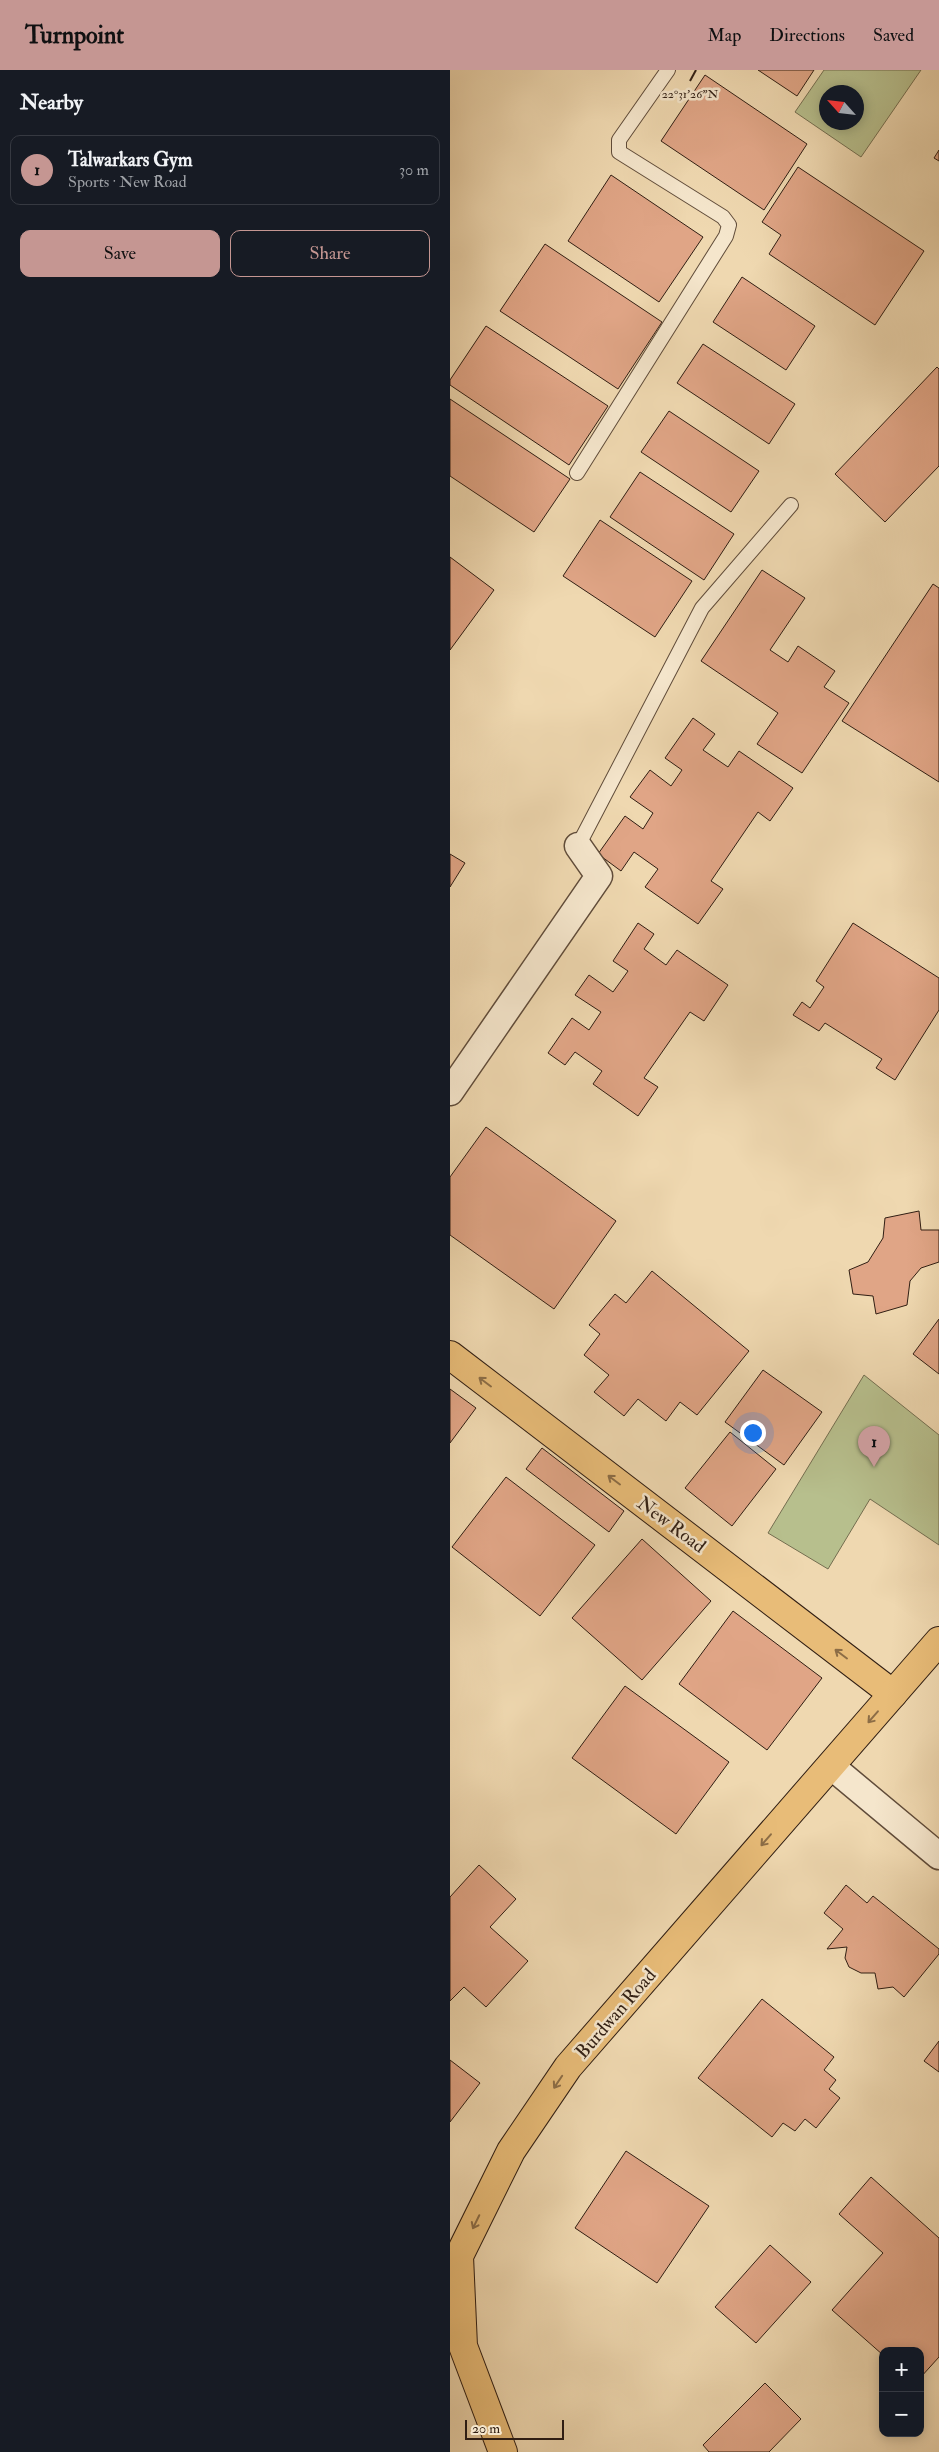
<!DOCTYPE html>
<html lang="en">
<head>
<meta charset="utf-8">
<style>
	:root { --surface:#171b24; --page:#242831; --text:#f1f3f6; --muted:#9ea1a6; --line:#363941; --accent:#c59692 }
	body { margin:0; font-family:"IM FELL Double Pica",serif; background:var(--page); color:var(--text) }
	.controls { position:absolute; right:15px; bottom:15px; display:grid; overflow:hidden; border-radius:10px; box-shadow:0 2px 12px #0003 }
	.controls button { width:45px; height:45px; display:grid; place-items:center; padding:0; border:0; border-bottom:1px solid var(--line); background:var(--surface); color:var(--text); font:25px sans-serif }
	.compass { position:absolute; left:369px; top:15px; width:45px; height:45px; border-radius:50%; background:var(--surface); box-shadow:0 2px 12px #0003; rotate:297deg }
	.scale { position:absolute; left:15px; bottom:12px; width:99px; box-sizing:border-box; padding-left:5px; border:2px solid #301e13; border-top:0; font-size:14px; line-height:18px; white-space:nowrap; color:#301e13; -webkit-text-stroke:4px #f5e6cc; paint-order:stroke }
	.you { position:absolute; left:302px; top:1362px; width:18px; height:18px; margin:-12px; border:4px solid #fff; border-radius:50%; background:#1a73e8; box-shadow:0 0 0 8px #1a73e833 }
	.badge { display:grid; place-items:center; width:32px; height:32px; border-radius:50%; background:var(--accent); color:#111; font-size:16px; font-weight:700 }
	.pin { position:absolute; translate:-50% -41px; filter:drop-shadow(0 1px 2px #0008) }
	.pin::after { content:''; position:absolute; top:26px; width:18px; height:15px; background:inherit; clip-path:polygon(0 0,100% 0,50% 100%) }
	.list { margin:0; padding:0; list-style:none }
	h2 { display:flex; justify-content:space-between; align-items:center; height:65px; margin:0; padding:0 20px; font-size:21px }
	h2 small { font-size:16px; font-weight:400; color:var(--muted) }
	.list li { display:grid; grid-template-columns:32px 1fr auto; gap:15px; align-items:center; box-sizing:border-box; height:70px; margin:0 10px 10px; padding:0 10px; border:1px solid var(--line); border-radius:10px }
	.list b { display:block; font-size:19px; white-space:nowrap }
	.list p { margin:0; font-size:16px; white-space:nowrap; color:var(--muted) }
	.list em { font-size:16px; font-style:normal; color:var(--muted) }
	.actions { display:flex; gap:10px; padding:15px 20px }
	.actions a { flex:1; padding:11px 0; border:1px solid var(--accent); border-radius:10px; text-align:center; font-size:18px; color:var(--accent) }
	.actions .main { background:var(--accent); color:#111 }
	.map { position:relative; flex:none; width:489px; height:2382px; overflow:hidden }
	header { display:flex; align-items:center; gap:30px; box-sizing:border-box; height:70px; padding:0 25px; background:var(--accent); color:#111 }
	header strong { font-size:24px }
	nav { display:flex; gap:28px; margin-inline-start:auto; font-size:18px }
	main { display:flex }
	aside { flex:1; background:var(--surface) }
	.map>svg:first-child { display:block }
	.green { fill:#b7bf8d; stroke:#746e50; fill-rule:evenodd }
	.building { fill:#e0a586; stroke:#301e13 }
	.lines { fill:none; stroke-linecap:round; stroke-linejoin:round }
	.lane-casing { stroke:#604c3a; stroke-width:16 }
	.street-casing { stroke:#604c3a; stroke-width:29 }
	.primary-casing { stroke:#301e13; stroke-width:30 }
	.highway-casing { stroke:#301e13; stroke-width:30 }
	.lane { stroke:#f5e6cc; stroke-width:14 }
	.street { stroke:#f5e6cc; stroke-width:26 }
	.primary { stroke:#e8bc78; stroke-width:28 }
	.highway { stroke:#e8bc78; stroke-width:28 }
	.oneway { stroke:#8c6d46 }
	.ticks { fill:none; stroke:#301e13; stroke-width:2 }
	.labels { text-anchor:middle; stroke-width:5; stroke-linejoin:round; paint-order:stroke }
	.street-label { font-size:19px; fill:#301e13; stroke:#f5e6cc }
	.ticks-label { font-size:12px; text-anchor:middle; fill:#301e13; stroke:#f5e6cc; stroke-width:5; stroke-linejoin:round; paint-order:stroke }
</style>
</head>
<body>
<header>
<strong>Turnpoint</strong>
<nav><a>Map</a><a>Directions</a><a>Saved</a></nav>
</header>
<main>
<aside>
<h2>Nearby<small></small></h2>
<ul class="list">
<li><span class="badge">1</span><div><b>Talwarkars Gym</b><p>Sports · New Road</p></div><em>30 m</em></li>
</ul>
<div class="actions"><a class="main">Save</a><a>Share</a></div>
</aside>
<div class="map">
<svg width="489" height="2382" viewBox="0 0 489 2382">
	<rect width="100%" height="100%" fill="#efd8b0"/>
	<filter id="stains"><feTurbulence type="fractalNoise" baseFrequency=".004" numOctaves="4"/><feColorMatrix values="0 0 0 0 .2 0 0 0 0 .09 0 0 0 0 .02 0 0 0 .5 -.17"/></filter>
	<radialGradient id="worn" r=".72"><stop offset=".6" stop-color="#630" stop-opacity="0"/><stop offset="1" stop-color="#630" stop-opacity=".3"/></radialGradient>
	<!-- green -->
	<path class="green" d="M374,0H471L411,87L345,42ZM377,22H407V52H377Z
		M414,1305L489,1365V1475L420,1429L378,1499L318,1463Z"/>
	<!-- building -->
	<path class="building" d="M308,0H364L347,26Z
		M255,5L357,74L314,140L211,71Z
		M489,80V91L484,88Z
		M348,97L474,181L425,255L319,184L331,165L312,152Z
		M161,105L253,167L209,232L118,171Z
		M95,174L212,252L168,319L50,241Z
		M292,207L365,256L336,300L263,252Z
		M36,256L158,336L119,395L0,315V310Z
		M253,274L345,334L319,374L227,313Z
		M487,297L489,299V396L435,452L385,404Z
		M0,329L120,409L84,462L0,406Z
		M219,341L309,401L281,442L191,382Z
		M190,402L284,464L254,510L160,447Z
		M150,450L242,511L205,567L113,506Z
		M0,487L44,520L0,580Z
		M312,500L355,528L320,580L338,592L348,576L385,601L374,617L399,633L352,703L307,674L328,643L251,591Z
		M483,514L489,518V712L392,651Z
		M243,648L265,664L253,680L278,697L289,681L343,718L320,751L308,742L261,811L273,819L248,854L195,817L208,799L184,782L171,801L148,784L175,746L193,759L203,743L180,727L200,700L221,716L232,700L215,688Z
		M0,784L15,793L0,817Z
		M188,853L204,864L194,879L216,895L227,880L278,915L254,951L240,942L194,1008L208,1017L188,1046L143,1014L152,1001L125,982L115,995L98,983L122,948L139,960L151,942L125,925L139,905L163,922L178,901L163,891Z
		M403,853L489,908V940L445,1010L426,998L432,989L375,953L369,961L343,945L352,932L360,938L374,917L366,911Z
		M36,1057L166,1151L104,1239L0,1165V1107Z
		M469,1141L471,1160H489V1192L471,1198L460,1211L457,1235L426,1244L423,1226L403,1224L399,1200L418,1192L433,1168L435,1148Z
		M202,1201L299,1281L247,1345L230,1332L216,1351L188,1329L174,1346L144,1322L159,1305L134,1285L150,1264L139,1255L165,1224L176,1233Z
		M489,1249V1304L463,1284Z
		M313,1300L372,1342L334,1395L275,1352Z
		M0,1319L26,1338L0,1373Z
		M280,1362L326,1399L282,1456L235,1418Z
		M92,1378L174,1441L159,1462L76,1399Z
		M56,1407L145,1475L90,1546L2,1477Z
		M192,1469L261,1531L192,1610L122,1548Z
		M283,1541L372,1608L317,1680L229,1614Z
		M175,1616L279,1692L226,1764L122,1688Z
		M29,1795L66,1829L40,1857L78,1891L36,1937L14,1917L0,1931V1827Z
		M396,1815L417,1833L423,1826L489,1879V1884L454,1927L443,1917L428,1919L425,1903H411L399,1897L395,1888L397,1877L377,1879L393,1859L374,1843Z
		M312,1929L384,1987L374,2000L386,2010L379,2019L390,2028L366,2058L355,2049L345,2061L333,2053L322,2067L248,2008Z
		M489,1971V2002L474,1991Z
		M0,1990L30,2013L0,2052Z
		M176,2081L259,2136L207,2213L125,2158Z
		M421,2107L489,2168V2287L470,2308V2281H433V2285L382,2240L433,2183L389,2144Z
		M320,2175L361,2212L306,2273L265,2237Z
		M315,2313L351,2349L319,2382H259L253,2375Z"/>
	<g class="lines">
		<defs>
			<path id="lane" d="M127,403L276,166L279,155L273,147L169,82V70L218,0
				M128,776L252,538L341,435"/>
			<path id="street" d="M0,1022L149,806L128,776
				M381,1696L489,1786"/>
			<path id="primary" d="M0,1285L443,1624"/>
			<path id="highway" d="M53,2382L13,2276L9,2186L61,2081L118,1997L489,1571"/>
		</defs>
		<!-- lane casing -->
		<use href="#lane" class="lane-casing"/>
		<!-- street casing -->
		<use href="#street" class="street-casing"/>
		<!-- primary casing -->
		<use href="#primary" class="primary-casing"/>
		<!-- highway casing -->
		<use href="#highway" class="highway-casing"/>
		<!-- lane -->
		<use href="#lane" class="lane"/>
		<!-- street -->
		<use href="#street" class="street"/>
		<!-- primary -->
		<use href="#primary" class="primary"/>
		<!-- highway -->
		<use href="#highway" class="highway"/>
	</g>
	<!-- one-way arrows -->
	<defs><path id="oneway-shaft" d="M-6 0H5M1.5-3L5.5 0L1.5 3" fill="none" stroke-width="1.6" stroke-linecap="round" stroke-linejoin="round" transform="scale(1.25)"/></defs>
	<g class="oneway">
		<use href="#oneway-shaft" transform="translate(35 1312) rotate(-143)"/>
		<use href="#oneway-shaft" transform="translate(164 1410) rotate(-143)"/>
		<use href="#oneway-shaft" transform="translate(391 1584) rotate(-143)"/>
		<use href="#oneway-shaft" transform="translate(423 1647) rotate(131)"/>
		<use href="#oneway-shaft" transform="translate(316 1770) rotate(131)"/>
		<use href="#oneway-shaft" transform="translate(108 2012) rotate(124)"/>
		<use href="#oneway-shaft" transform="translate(26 2152) rotate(116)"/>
	</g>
	<!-- ticks -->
	<path class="ticks" d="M240,11L246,0"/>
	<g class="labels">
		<!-- street labels -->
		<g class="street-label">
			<text transform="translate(222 1454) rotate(37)" y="7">New Road</text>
			<text transform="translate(165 1943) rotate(-49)" y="7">Burdwan Road</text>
		</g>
	</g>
	<g class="ticks-label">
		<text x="240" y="28">22°31'26"N</text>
	</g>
	<rect width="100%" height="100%" filter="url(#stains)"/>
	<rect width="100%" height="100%" fill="url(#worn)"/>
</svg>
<div class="controls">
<button>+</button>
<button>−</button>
</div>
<svg class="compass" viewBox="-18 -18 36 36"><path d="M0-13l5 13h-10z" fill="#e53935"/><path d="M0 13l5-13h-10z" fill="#9ea1a6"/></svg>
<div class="scale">20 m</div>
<div class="you"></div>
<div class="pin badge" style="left:424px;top:1397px">1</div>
</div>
</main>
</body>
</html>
